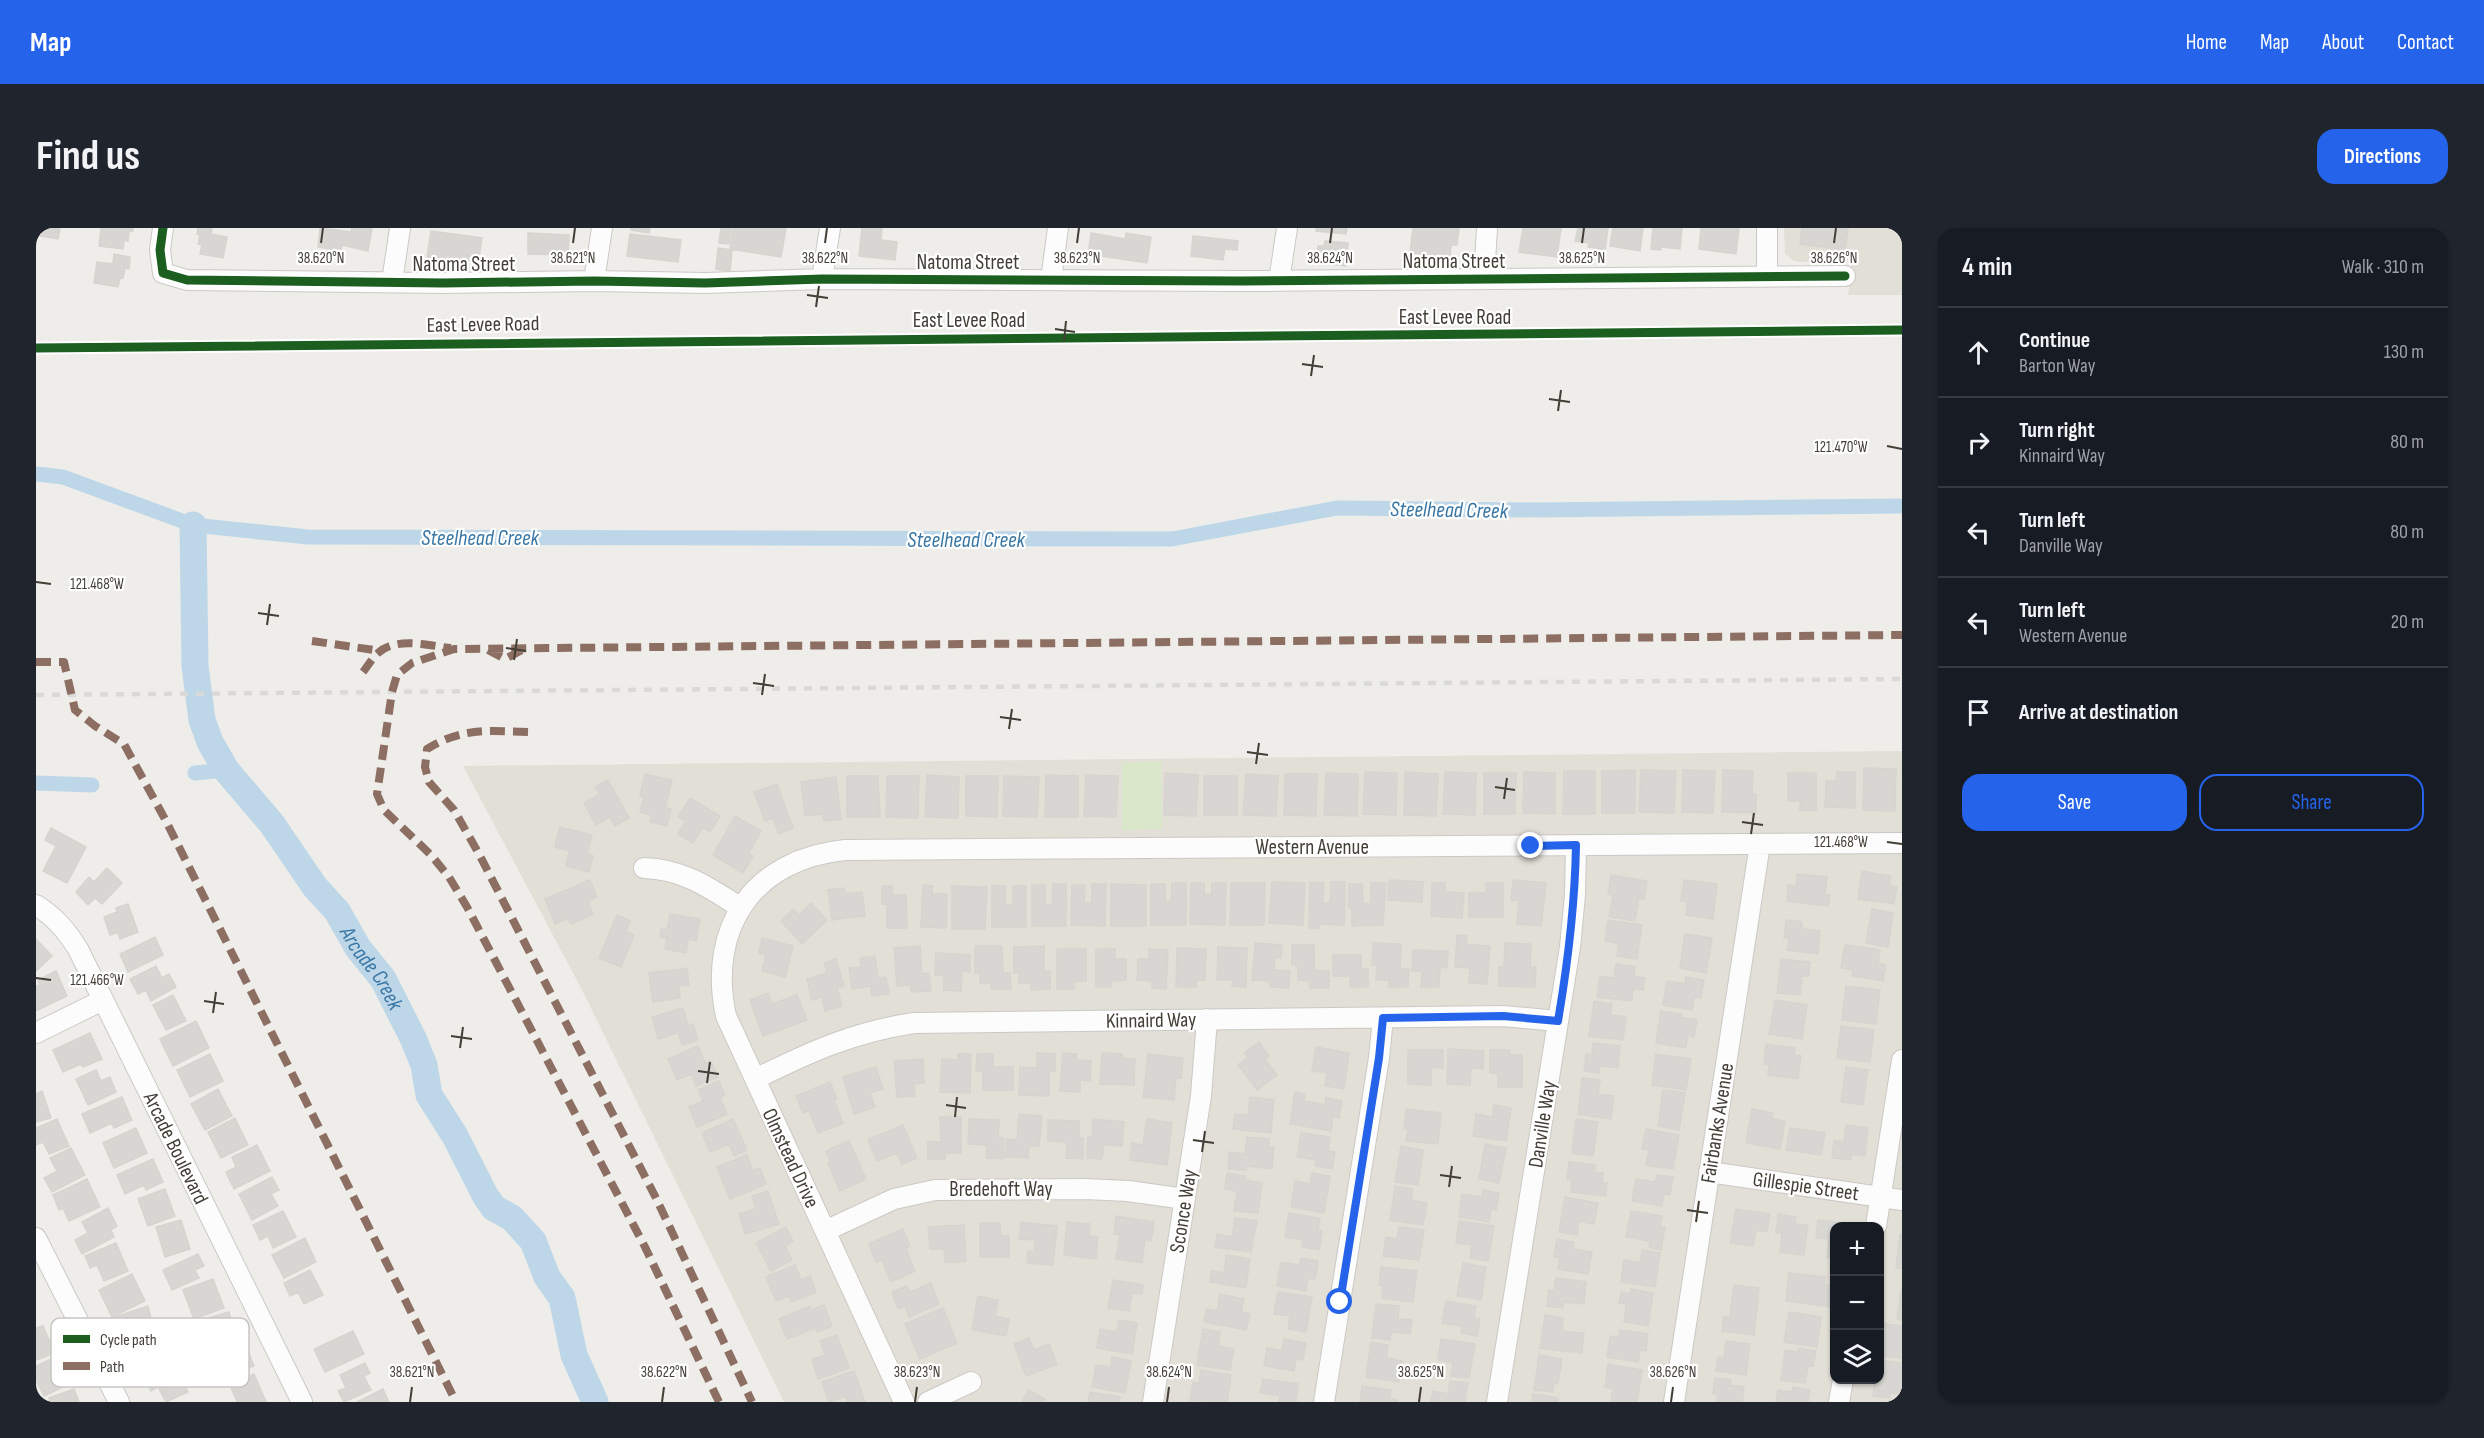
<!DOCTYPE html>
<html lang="en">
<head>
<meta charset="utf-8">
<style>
	:root { --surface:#171b24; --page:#20242c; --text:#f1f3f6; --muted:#9ea1a6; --line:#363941; --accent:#2563eb }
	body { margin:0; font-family:"Sofia Sans Condensed",sans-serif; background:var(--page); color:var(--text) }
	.controls { position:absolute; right:18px; bottom:18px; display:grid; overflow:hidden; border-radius:12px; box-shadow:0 2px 4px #0004 }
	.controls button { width:54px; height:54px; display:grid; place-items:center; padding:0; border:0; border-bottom:2px solid var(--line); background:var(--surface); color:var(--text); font:30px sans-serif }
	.stop { position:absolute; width:18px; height:18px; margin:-14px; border:4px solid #2563eb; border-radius:50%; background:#fff }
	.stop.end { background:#2563eb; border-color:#fff; box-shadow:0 2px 6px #0008 }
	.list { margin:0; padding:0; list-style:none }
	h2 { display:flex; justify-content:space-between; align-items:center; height:78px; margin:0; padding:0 24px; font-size:26px }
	h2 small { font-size:20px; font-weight:400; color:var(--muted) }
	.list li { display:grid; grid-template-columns:39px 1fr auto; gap:18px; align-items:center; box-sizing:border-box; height:90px; padding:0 24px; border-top:2px solid var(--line) }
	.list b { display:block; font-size:22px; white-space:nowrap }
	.list p { margin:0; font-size:20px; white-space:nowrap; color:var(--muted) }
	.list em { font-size:20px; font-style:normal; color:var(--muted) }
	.actions { display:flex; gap:12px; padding:18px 24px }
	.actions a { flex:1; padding:14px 0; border:2px solid var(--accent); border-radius:18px; text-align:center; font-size:21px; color:var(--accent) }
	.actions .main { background:var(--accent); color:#fff }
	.icon { flex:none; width:33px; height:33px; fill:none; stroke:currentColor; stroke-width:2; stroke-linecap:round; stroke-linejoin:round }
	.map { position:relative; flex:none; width:1866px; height:1174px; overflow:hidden; border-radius:18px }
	header { display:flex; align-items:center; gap:36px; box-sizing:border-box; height:84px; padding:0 30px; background:var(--accent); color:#fff }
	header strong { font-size:28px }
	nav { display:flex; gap:33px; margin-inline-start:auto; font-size:21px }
	.intro { display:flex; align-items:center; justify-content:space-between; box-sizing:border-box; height:144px; padding:0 36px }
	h1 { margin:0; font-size:42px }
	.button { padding:15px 27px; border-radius:18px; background:var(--accent); color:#fff; font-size:21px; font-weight:700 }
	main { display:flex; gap:36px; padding:0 36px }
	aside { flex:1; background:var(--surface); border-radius:18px; box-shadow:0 2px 4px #0004 }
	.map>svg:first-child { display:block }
	.residential { fill:#e2dfd7; fill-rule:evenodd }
	.green { fill:#dbe7cb }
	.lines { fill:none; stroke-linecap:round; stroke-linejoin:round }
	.canal { stroke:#bdd7e9; stroke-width:15 }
	.river { stroke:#bdd7e9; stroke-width:27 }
	.building { fill:#d8d6d2; stroke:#d6d4cf; stroke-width:1.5 }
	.minor-casing { stroke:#cbc9c5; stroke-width:22 }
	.minor { stroke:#fcfcfc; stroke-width:20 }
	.rail { stroke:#d9d9d8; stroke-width:4.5; stroke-dasharray:8 8; stroke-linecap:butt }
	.quiet { stroke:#8d6e63; stroke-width:8; stroke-dasharray:15 8; stroke-linecap:butt }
	.cycleway-casing { stroke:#fff; stroke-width:13 }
	.cycleway { stroke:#1b5e20; stroke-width:9 }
	.route { stroke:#2563eb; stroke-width:8 }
	.ticks { fill:none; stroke:#433e36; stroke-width:2 }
	.labels { text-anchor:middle; stroke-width:4.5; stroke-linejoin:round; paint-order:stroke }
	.street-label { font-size:21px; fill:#433e36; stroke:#fff }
	.water-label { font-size:22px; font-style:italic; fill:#3a77a5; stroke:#fff }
	.key { fill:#fff; stroke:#c7c5c3; stroke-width:1.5 }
	.key-label { font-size:16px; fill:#433e36 }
	.ticks-label { font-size:15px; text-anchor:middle; fill:#433e36; stroke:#fff; stroke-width:4.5; stroke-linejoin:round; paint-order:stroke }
</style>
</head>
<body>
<header>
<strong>Map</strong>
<nav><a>Home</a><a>Map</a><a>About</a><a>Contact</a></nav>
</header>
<div class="intro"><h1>Find us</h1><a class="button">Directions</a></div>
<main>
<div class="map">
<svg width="1866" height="1174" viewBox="0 0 1866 1174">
	<rect width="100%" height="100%" fill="#eeede9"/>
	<!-- residential -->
	<path class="residential" d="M1748,0H1866V67H1812L1816,34H1764L1756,32L1749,26Z
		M1866,523V1174H748L546,762L427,538ZM1798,998H1844V1152H1798Z"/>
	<!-- green -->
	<path class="green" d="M1125,533L1126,601L1086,602V535Z"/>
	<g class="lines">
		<!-- canal -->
		<path class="canal" d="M0,246L27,249L157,297L272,309L1136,311L1301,280L1502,282L1866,278
			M159,545L190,542
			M0,555L56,557"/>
		<!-- river -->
		<path class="river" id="s1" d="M157,297L159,438L166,492L174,514L190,542L236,596L279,659L301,683L322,720L347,751L377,810L388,837L393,867L419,908L450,969L458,980L476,990L497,1013L511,1049L526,1070L538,1127L559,1174"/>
	</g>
	<!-- building -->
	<path class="building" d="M5,0H24L22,11L4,8Z
		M65,0H97V3H93L92,13L88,12L87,21L63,18Z
		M162,0H176L175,6L191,9L187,30L164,26L166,17L162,16L164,7L161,6Z
		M284,0L315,4L316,0H336L332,23L306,17L305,23L282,19Z
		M595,0H614L613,5L595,2Z
		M685,0H695L693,16L683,15Z
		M697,0H750L745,29L694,21Z
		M826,0H846L845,12L861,14L859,32L823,28Z
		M1280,0H1311L1310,6L1280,3Z
		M1377,0H1423L1421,17H1415L1414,29L1374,25Z
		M1487,0H1525L1521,29L1483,24Z
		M1542,0H1572L1569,22L1552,19L1553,15L1539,13Z
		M1577,0H1607L1604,23L1574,18Z
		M1617,0H1646L1644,21L1625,19V22L1615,21Z
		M1665,0H1703L1700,26L1663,21Z
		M1766,0H1812L1809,22L1764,16Z
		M395,3L446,10L443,29L433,28L432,35L391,29Z
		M492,5L533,7L532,27L492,26Z
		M1055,5L1089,11L1090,5L1115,9L1111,35L1052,26Z
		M594,6L645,12L642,34L591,28Z
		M1157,8L1202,13L1201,22L1189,21L1187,32L1155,28Z
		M1289,13L1312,15L1310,38L1280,35L1282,18H1288Z
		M682,20L696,22L694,43L680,41Z
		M78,26L94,29L93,41L89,40L87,50H84L82,59L58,55L61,34L77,36Z
		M1828,540L1860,541L1859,583L1827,582Z
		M1599,542V585H1566V543Z
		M1605,542L1640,543L1638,585L1603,584Z
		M1647,542L1679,543L1677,585L1646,584Z
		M1687,542L1717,543L1716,565L1720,566V585L1686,584Z
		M1528,543H1559V586H1527Z
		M1329,544L1361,545L1360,587L1327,586Z
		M1369,544L1402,546L1400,588L1368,587Z
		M1409,544L1440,545L1439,587L1407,586Z
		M1488,544L1519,545V586L1487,585Z
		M1801,544H1819V580L1789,579L1790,553H1800Z
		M1129,545L1162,547L1160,588L1128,587Z
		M1290,545L1322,546L1321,588L1288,587Z
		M1448,545H1480L1479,586H1448Z
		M1752,545H1780V582H1764V573H1752Z
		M609,546L636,552L629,580L635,581L631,598L614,594L615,587L604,584L608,569L604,568Z
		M1210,546L1242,548L1240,588L1207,587Z
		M1249,546H1281L1280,588L1248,587Z
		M891,547L923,549L922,590L889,589Z
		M1010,547L1042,548V589H1009Z
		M1050,547L1082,548L1080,589L1048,588Z
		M811,548H842L844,589H811Z
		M851,548H883L882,590L850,589Z
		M930,548H962L961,589L930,588Z
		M968,548L1003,549L1001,589L967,588Z
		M1168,548H1201V587H1168Z
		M800,549L805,591L788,593L787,586L769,588L765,554Z
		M572,552L593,590L579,598L574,589L560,597L548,575L564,566L559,559Z
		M741,556L757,600L743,606L737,590L729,593L718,564Z
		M654,570L684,588L674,604L667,599L657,615L642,606L650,593L642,589Z
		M699,588L725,603L713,625L717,628L707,645L677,627Z
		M524,599L556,607L551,626L557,628L553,644L530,638L533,623L519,619Z
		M15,600L50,619L31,655L7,643L20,618L9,612Z
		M71,640L86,655L66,676L59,670L52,677L40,664L53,649L58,654Z
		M1826,643L1855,648L1853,658L1861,659L1858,676L1822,671Z
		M1761,646L1791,649L1789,667H1794L1792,678L1751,673L1752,657L1760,658Z
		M1575,647L1611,653L1608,671L1603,670L1599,693L1573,689L1577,667L1572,666Z
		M554,652L561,669L552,673L557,686L535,696L532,690L519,696L509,671Z
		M1353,652L1387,654L1386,674L1352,672Z
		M1477,652L1510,655L1505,698L1481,696L1483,673L1475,672Z
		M1648,652L1681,656L1677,691L1650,687L1651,674L1645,673Z
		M1236,654L1269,655L1267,697L1233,695Z
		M1274,654L1288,655L1287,675H1294L1295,654H1309L1308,697L1283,696V700H1273Z
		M1136,655H1150V697H1115V656H1129V674H1135Z
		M1155,655H1168V666H1176V655H1190L1189,697L1154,696Z
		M1195,655H1229L1228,697H1194Z
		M1335,655H1350L1347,697L1316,698V680H1313V656H1326L1327,676H1335Z
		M1396,655H1409V664L1428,665L1426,690L1395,688Z
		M1450,655H1467V689H1433V665H1450Z
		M1017,656H1030V698H996V657H1009V677H1016Z
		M1056,656H1070L1069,698L1035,697L1036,657H1049L1048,675H1056Z
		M1075,656L1110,657V698H1075Z
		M887,657L896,658V666H911L910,700L885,699Z
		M846,658H856V667H870L871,700H851V676H846Z
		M916,658L951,659L949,701H916Z
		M956,658H969V677H977V658H990V699H956Z
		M808,660L809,666L826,664L829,688L796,692L792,662Z
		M775,675L791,692L766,716L745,693L757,681L763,687Z
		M92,676L102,704L84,711L82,704L74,707L68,689L81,684L80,680Z
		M1836,681L1857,685L1852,719L1830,715Z
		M634,686L664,691L660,713L652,711L650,725L629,721L631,710L624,709L625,701L631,702Z
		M581,687L594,693L590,704L598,707L585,739L563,730Z
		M1572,692L1606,697L1601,731L1581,728L1583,716L1569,713Z
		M1750,692L1766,694V701L1784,703L1782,726L1751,722L1753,710H1748Z
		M1649,706L1676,710L1670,745L1644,740Z
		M1421,707L1431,708L1430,716L1454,718L1451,756L1433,755L1434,740L1419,739Z
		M119,709L127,727L92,744L84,726Z
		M726,710L757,718L749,749L726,743L730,727L723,725Z
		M0,711L16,728L0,743Z
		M1219,715L1246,717L1245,730L1239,729L1238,742L1254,743L1253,760L1234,759V753L1216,752Z
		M1337,715L1365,716L1364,741H1373L1372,759H1353V752H1340L1341,737H1336Z
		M1469,715L1495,716L1494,739H1500L1499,759L1463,758V739H1468Z
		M1256,717H1278V742L1293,743V760H1274V753L1262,752V737H1256Z
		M1809,717L1844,722L1842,735L1850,737L1847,753L1816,748L1817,742L1805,740Z
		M884,718L886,746L893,745L895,763L875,764V757L861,758L858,720Z
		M939,718H966L967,745H974L975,761H955L956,755H944V744L939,745Z
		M1008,718V744L1014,743V761L995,762V755H983V745H978V719Z
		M1182,719L1211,720L1210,759L1196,758L1197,752H1181Z
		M1141,720L1170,721L1169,752H1160V759H1140Z
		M1021,721H1050V753H1038V761H1021Z
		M1060,721H1079V731H1090V752L1075,753V759H1060Z
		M1113,721L1132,722L1130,761L1116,760V753L1101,752L1102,731H1113Z
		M1377,722L1412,723L1411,740L1404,739L1403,759H1385L1386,743H1376Z
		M900,725L934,727V744L926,743L925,763L908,762V748L899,747Z
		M1297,727H1325V741H1332V759H1314V748H1297Z
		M839,728L842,750L850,749L853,766L836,768L835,758L816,761L813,740L825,739L824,730Z
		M800,731L808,758L801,760L806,778L789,783L786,769L776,772L771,751L791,745L788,735Z
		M1745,731L1774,734L1773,748H1766L1764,767L1741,765Z
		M1580,736L1599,739L1598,748L1609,750L1607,762L1597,761L1596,773L1561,769L1564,748L1578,750Z
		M120,738L126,750L133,746L140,759L115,773L110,762L102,766L94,751Z
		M651,740L653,757L643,758L644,770L617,774L613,745Z
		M20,743L31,768L0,783V758L4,757L2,752Z
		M1650,749L1668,752L1665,770L1658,769L1656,782L1627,777L1631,753L1649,756Z
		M1810,758L1844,762L1840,796L1806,792Z
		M732,765L736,776L761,767L771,792L727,808L714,772Z
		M137,767L150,793L130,802L117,777Z
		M1739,772L1771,777L1766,811L1733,806Z
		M1558,773L1576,776L1574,787L1590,789L1587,812L1553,808Z
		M647,780L652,797L657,796L662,812L646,817L642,805L622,811L616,789Z
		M1625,783L1645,786L1644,789L1661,792L1658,809L1652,807L1650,820L1620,815Z
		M160,793L173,820L137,838L124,811Z
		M1805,798L1838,802L1834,834L1801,830Z
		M54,805L66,831L47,839L45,836L27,844L17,822Z
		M1223,814L1233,828L1229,831L1241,847L1221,862L1202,837L1212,829L1208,825Z
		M1557,815L1584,818L1582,840L1564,838L1563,845L1548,843L1550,826L1556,827Z
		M1730,816L1759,820L1758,827L1765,828L1762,851L1732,847L1733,836H1728Z
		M662,818L669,835L675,833L682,849L660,858L655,846L641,852L632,831Z
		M1280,819L1313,825L1308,861L1289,858L1291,845L1276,843Z
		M1412,821L1448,823L1447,841L1435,840L1434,857L1411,856Z
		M1372,822H1407V840L1395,839V857L1372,856Z
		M1454,822H1474V827H1486V859H1462V845H1454Z
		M1001,825L1019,826V843H1013V868L983,867L984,839L1001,840Z
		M1027,825L1040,826V832L1055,833L1054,853L1044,852V864L1024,863Z
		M1066,825L1086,826V830L1099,831L1098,857L1064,856Z
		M174,826L187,853L154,869L141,842Z
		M922,826H935L934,865L904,864L906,831L922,832Z
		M941,826H957V839H977V862H947V843H940Z
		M1112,826L1147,830L1145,850H1140L1138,872L1107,869Z
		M1620,826L1655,831L1650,862L1616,857Z
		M887,831L888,855L878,856L879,868L861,869L858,833Z
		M840,839L847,861L834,865L839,879L818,886L807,849Z
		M1810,839L1832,842L1827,877L1805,874Z
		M60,842L65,853L74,849L80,864L52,877L40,851Z
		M1546,850L1564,852L1562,866L1578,868L1575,891L1542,886Z
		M683,853L689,867L684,869L691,886L661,899L653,879L667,873L662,862Z
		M794,854L801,871L798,872L807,895L782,905L773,882L767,885L760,868Z
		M182,861L196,888L169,902L155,876Z
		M1627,862L1649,865L1643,902L1622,898Z
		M6,863L15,890L0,894V866Z
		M1259,864L1269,866L1268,873L1289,877L1290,870L1306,873L1303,890L1297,889L1295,903L1254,896Z
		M86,869L96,892L78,900L76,895L54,905L46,886Z
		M1214,869L1238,872L1235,905L1197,901L1199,886L1212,887Z
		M1458,877L1475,880L1470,913L1437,908L1440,886L1456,889Z
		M1370,881L1405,885L1402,916L1370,913L1372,901L1368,900Z
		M1716,881L1737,885L1736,891L1749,893L1744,921L1710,915Z
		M983,886L1006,888L1003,918H993L992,930L969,929L971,911L981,912Z
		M904,889H925V925H909V931H892V914H905Z
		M199,890L212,917L185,930L172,904Z
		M21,891L33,918L13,926L7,914L0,917V900Z
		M697,891L711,922L698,928L693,916L674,924L666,905Z
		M933,891L963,892L962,910H968L967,931L951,930V917L932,916Z
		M1057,891L1088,894L1086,918L1068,917L1066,931L1051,930L1052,909H1056Z
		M1111,891L1136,895L1131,937L1094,932L1096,915L1107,917Z
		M1540,891L1562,894L1557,928L1536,925Z
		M1012,892L1043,893V910H1047V931L1030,930L1031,914L1012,913Z
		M867,897L881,930L866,936L861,925L841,933L832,912Z
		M1810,897L1832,900L1829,928L1815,926V932L1796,930L1798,913L1808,914Z
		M100,900L111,925L78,940L67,915Z
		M1754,900L1789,905L1785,927L1750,922Z
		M1610,901L1643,907L1637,941L1610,937L1613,922L1606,921Z
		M1265,905L1294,909L1292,923L1299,924L1296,941L1279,938L1280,932L1261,929Z
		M1211,909L1233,911V919H1238L1236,941L1210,938V942L1192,941L1193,924L1209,926Z
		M813,913L830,951L804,963L792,935L795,934L790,923Z
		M1449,916L1470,920L1463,955L1443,951Z
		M221,917L234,943L198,961L190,944L200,939L196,929Z
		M1365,918L1387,922L1382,957L1359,954Z
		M35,920L49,947L16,964L8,950L21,943L14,930Z
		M711,927L717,943L724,940L730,956L694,971L681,939Z
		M117,931L127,954L110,962L108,957L89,966L81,947Z
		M1533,934L1559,937L1558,944L1567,945L1566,955H1571L1570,968L1535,964L1536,952L1531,951Z
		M1191,945L1209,948V952L1226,955L1222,985L1198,983L1201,963L1189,961Z
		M1276,945L1294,948L1288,985L1255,979L1259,953L1274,956Z
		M1621,947L1637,949L1634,967L1628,966L1626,978L1596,973L1600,951L1619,954Z
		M236,949L243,962L235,966L242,978L216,992L203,966Z
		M51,951L64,979L33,993L27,980L23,982L17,967Z
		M1359,958L1377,961L1375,972L1391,975L1387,997L1354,992Z
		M129,961L139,988L112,998L102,971Z
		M1447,962L1463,965L1460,982L1455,981L1453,994L1423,989L1426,966L1446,969Z
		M732,963L743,996L709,1006L703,986L720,981L716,968Z
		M1529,969L1562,975L1558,996L1543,993L1541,1007L1523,1004Z
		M72,980L81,998L75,1002L78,1009L46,1026L39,1012L52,1005L46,994Z
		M1700,981L1734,986L1731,1004L1720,1002L1717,1018L1694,1015Z
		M247,983L260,1009L237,1020L232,1008L224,1012L217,997Z
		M1595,983L1626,988L1624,998L1629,999L1625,1022L1613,1019L1614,1013L1590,1009Z
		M1253,985L1284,990L1282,1002L1286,1003L1283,1022L1266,1019L1267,1012L1249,1009Z
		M1742,986L1760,989L1759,996L1772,997L1768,1027L1744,1024L1746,1005H1740Z
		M1080,988L1118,994L1115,1013L1109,1012L1106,1035L1080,1031L1084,1007L1078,1006Z
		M1199,990L1221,993L1215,1024L1179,1019L1181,1006L1196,1009Z
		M145,992L154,1021L129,1029L120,999Z
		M1782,992L1817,996V998H1798V1030L1791,1029L1793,1011L1780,1010Z
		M1423,993L1458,998L1452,1033L1434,1030L1436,1017L1420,1015Z
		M985,994L1021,998L1017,1037L991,1035L992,1023L998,1024L999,1012L983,1011Z
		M1031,994L1054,996L1053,1008L1062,1009L1060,1031L1028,1027Z
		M944,995H964L965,1008H973V1029H944Z
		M928,997L930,1033L909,1035L908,1021H894L892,999Z
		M750,999L757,1013L749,1018L756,1032L735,1043L720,1015Z
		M1363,999L1388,1002L1383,1032L1347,1028L1350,1009L1361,1011Z
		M867,1001L874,1018L870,1020L879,1043L855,1054L846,1032L840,1034L833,1016Z
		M1864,1006H1866V1041L1860,1040Z
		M269,1010L280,1034L248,1050L236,1027Z
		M1521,1011L1538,1014L1537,1021L1556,1024L1552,1046L1522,1041L1524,1030L1518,1029Z
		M80,1015L92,1043L68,1053L61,1037L54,1040L49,1028Z
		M1606,1022L1624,1025L1619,1059L1585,1054L1588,1032L1604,1035Z
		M162,1026L168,1038L159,1042L163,1050L136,1062L127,1042Z
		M1190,1027L1214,1031L1210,1060L1174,1054L1176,1043L1188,1045Z
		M1265,1030L1282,1033L1279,1051L1272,1050L1270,1063L1241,1058L1245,1034L1263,1037Z
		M1427,1035L1450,1039L1445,1072L1421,1068Z
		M759,1037L765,1052L774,1048L780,1064L755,1074L753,1068L740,1073L730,1049Z
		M1345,1039L1381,1043L1377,1074L1346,1070L1347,1058L1343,1057Z
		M274,1042L287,1067L268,1076L262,1064L254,1068L248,1055Z
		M1753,1045L1789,1049L1788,1057L1796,1058L1794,1079L1750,1073Z
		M96,1046L109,1073L76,1089L63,1062Z
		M1520,1050L1550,1054L1548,1076L1528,1074L1527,1080L1511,1078L1513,1062L1518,1063Z
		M177,1051L188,1080L158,1091L147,1062Z
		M1077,1052L1107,1057L1106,1066L1096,1065L1093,1083L1072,1080Z
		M895,1055L903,1076L873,1089L869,1078L862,1081L856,1064L871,1058L874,1064Z
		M1698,1057L1723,1060L1718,1107L1686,1103L1688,1088L1694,1089Z
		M1595,1061L1617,1065L1612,1098L1588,1094L1590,1076L1583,1075L1585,1064L1594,1066Z
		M1865,1062H1866V1092L1861,1091Z
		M1242,1064L1276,1069L1270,1104L1252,1101L1254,1088L1238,1086Z
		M1184,1066L1208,1071L1205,1084L1214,1086L1210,1102L1168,1094L1170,1081L1181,1083Z
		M942,1068L962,1072L959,1088L973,1091L970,1108L936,1102Z
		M1410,1073L1440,1078L1438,1090L1444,1091L1441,1108L1425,1105L1426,1098L1406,1095Z
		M1340,1076L1363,1078L1362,1091L1376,1092L1374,1106L1355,1104L1354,1112L1336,1110Z
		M788,1077L796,1098L781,1104L779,1100L751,1111L743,1091L774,1078L775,1082Z
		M112,1078L119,1108L98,1114L93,1098L83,1101L79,1089Z
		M907,1080L921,1115L884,1131L869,1096Z
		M193,1084L198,1104L192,1106L194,1114L163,1122L158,1103L174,1099L172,1090Z
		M1753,1084L1785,1089L1781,1119L1748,1114Z
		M1509,1087L1527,1090L1526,1103L1548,1105L1546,1125L1504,1120Z
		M1083,1092L1101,1095L1096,1126L1061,1120L1064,1101L1081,1104Z
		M1849,1096L1866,1098V1130L1845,1128Z
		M7,1098L13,1112L20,1109L25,1123L0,1132V1100Z
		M1167,1101L1184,1104L1182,1118L1198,1121L1194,1142L1161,1137Z
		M1584,1102L1612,1106L1610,1123L1604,1122L1602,1134L1571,1129L1574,1108L1583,1109Z
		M317,1103L328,1126L289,1144L278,1121Z
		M801,1107L813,1140L782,1151L776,1131L789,1127L784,1113Z
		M993,1110L998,1122L1013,1116L1021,1136L990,1148L978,1116Z
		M1248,1111L1270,1115L1267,1132L1260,1131L1258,1143L1228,1138L1231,1120L1246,1123Z
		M1405,1111L1439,1116L1433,1150L1415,1148L1417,1135L1402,1132Z
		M1690,1113L1714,1116L1710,1147L1680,1143L1682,1129L1688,1130Z
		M1335,1114L1352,1117L1350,1130L1366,1133L1363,1154L1330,1149Z
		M209,1115L218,1138L181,1149L173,1130Z
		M1763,1120L1780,1123L1777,1138H1772L1769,1155L1745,1152L1749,1122L1763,1124Z
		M26,1126L31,1136L24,1139L32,1157L8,1168L0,1152V1138Z
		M1503,1127L1526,1131L1522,1156L1518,1155L1517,1164L1498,1162Z
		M1076,1129L1095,1133L1089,1165L1056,1159L1060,1137L1075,1139Z
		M1848,1133L1866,1135V1166L1854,1165L1853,1170L1837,1168L1839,1152H1845Z
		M329,1135L334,1145L328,1148L335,1162L308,1174L302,1163L310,1160L304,1147Z
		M1572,1136L1606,1142L1601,1174L1575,1173L1577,1160L1569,1159Z
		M138,1137L152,1164L130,1174L122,1159L115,1163L109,1151Z
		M1165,1142L1195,1147L1191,1174L1154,1172L1157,1154L1163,1155Z
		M818,1143L829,1174H812L810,1168L793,1174L786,1154Z
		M218,1146L230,1174H201L194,1157Z
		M1679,1150L1695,1152L1694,1157L1708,1159L1706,1174H1681L1682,1167L1677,1166Z
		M1227,1151L1262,1156L1260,1174H1243L1244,1168L1224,1165Z
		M1414,1153L1432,1155L1429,1174H1395L1397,1163L1412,1166Z
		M1326,1158L1355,1162L1354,1170L1362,1172L1361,1174H1324Z
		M1757,1159L1774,1162L1772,1174H1740L1742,1162L1756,1164Z
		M38,1161L43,1174H15L13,1170Z
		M347,1161L353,1174H321Z
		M992,1162L1009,1171L1007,1174H986Z
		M1054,1164L1084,1169L1083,1174H1052Z
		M1497,1166L1522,1170V1174H1496Z"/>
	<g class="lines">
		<defs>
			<path id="minor" d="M127,0L124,22L127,45L151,52L407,55L558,53L669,55L786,51L1206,53L1809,48
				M1731,49V0
				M786,51L794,0
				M1448,51L1451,0
				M1015,52L1022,0
				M558,53L566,0
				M1243,53L1251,0
				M356,54L364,0
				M608,640C647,641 674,660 705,680
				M0,677C19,689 30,702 42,721L266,1174
				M0,805L67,772
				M719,851C774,824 817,804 878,795L1467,788L1522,793
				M1673,944L1866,972
				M1840,998L1866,832
				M789,1003L858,971L899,962L1049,961L1092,963L1149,971
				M0,1010L83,1174
				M868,1174L690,788C671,699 718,631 809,622L1866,615
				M892,1174L935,1154
				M1117,1174L1165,868L1171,791
				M1288,1174L1343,830L1347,790
				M1461,1174L1534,719L1539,667L1540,617
				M1638,1174L1724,616
				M1803,1174L1807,1152"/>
		</defs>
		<!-- minor casing -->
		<use href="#minor" class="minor-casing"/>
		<!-- minor -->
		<use href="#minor" class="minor"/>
		<!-- rail -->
		<path class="rail" d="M0,467L1866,451"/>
		<!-- quiet -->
		<path class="quiet" d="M276,413L345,423
			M452,422L469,431L486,422
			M0,434H28L39,482L59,498L88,516L130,593L420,1174
			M327,444C332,438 336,430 342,425C361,408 393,418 415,420
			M492,504C451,503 427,499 391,521L389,539L393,554L418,582L443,626L620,970L716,1174
			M683,1174L609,1019L431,679L413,649L395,627L348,582L341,566L356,464L361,447L376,435L418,421L1866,407"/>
		<defs>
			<path id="cycleway" d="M127,0L124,22L127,45L151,52L407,55L558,53L669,55L786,51L1206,53L1809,48
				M0,120L1866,102"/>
		</defs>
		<!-- cycleway casing -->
		<use href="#cycleway" class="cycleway-casing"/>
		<!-- cycleway -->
		<use href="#cycleway" class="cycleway"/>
	</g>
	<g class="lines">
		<!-- route -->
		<path class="route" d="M1304,1074L1343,830L1347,790L1467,788L1522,793C1532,734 1539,677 1540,617L1495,618"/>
	</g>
	<!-- ticks -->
	<path class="ticks" d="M285,15L287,0M537,15L539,0M789,15L791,0M1041,15L1043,0M1294,15L1296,0M1546,15L1548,0M1798,15L1800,0M771,67L792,70M780,79L783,58M1019,101L1039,104M1028,113L1030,93M1266,136L1287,139M1275,148L1278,127M1513,171L1534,174M1522,183L1525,162M1851,218L1866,221M0,354L15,356M222,385L243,388M231,397L234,376M470,420L490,423M478,432L481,411M717,455L738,458M726,467L729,446M964,489L985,492M973,501L976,481M1211,524L1232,527M1220,536L1223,515M1459,559L1479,562M1468,571L1471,550M1706,594L1727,597M1715,606L1718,585M1851,614L1866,616M0,750L15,752M168,773L188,776M177,785L180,764M415,808L436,811M424,820L427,799M662,843L683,846M671,855L674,834M910,877L930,880M919,889L921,869M1157,912L1178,915M1166,924L1169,903M1404,947L1425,950M1413,959L1416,938M1651,982L1672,985M1660,994L1663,973M374,1174L376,1159M626,1174L628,1159M879,1174L881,1159M1131,1174L1133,1159M1383,1174L1385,1159M1635,1174L1637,1159"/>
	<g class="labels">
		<!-- street labels -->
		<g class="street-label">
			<text x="1418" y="40">Natoma Street</text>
			<text x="932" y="41">Natoma Street</text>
			<text x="428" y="43">Natoma Street</text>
			<text x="1419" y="96">East Levee Road</text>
			<text x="933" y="99">East Levee Road</text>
			<text transform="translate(447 96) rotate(-1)" y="7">East Levee Road</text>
			<text x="1276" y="626">Western Avenue</text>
			<text transform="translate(1115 792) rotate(-1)" y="7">Kinnaird Way</text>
			<text transform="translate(1681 895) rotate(-81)" y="7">Fairbanks Avenue</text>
			<text transform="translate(1506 896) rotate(-81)" y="7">Danville Way</text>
			<text transform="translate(140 920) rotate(64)" y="7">Arcade Boulevard</text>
			<text transform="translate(755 930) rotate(65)" y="7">Olmstead Drive</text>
			<text transform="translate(1770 958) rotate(8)" y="7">Gillespie Street</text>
			<text x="965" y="968">Bredehoft Way</text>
			<text transform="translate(1147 983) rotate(-81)" y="7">Sconce Way</text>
		</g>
		<!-- water labels -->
		<g class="water-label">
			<text transform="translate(1413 281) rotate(1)" y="8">Steelhead Creek</text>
			<text x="444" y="317">Steelhead Creek</text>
			<text x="930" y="319">Steelhead Creek</text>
			<text dy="8" stroke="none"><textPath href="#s1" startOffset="498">Arcade Creek</textPath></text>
		</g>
	</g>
	<!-- legend -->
	<rect x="15" y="1090" width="198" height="69" rx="9" class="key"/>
	<rect x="27" y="1107" width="27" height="8" fill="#1b5e20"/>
	<rect x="27" y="1134" width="27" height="8" fill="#8d6e63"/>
	<g class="key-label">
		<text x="64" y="1117">Cycle path</text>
		<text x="64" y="1144">Path</text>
	</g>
	<g class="ticks-label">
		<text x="285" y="35">38.620°N</text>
		<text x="537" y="35">38.621°N</text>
		<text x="789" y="35">38.622°N</text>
		<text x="1041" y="35">38.623°N</text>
		<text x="1294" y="35">38.624°N</text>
		<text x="1546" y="35">38.625°N</text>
		<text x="1798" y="35">38.626°N</text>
		<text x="1805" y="224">121.470°W</text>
		<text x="61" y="361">121.468°W</text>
		<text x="1805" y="619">121.468°W</text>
		<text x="61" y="757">121.466°W</text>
		<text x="376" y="1149">38.621°N</text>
		<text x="628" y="1149">38.622°N</text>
		<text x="881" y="1149">38.623°N</text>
		<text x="1133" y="1149">38.624°N</text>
		<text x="1385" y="1149">38.625°N</text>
		<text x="1637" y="1149">38.626°N</text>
	</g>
</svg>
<div class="controls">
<button>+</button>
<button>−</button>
<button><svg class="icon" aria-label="layers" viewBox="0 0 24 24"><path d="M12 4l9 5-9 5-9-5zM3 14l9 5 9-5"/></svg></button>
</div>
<div class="stop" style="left:1304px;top:1074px"></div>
<div class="stop end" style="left:1495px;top:618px"></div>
</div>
<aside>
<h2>4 min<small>Walk · 310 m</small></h2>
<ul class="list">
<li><svg class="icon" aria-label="ahead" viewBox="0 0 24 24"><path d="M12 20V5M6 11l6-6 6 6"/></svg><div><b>Continue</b><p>Barton Way</p></div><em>130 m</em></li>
<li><svg class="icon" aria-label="right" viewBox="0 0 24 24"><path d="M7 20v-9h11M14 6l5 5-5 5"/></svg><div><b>Turn right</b><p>Kinnaird Way</p></div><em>80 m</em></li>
<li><svg class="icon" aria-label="left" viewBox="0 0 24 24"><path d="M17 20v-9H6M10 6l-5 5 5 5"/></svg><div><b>Turn left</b><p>Danville Way</p></div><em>80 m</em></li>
<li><svg class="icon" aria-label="left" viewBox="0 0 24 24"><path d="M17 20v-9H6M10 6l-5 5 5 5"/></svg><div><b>Turn left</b><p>Western Avenue</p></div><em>20 m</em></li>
<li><svg class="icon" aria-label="arrive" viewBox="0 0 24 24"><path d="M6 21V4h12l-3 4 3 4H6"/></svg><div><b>Arrive at destination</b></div></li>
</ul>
<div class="actions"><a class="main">Save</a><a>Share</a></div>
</aside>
</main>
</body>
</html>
